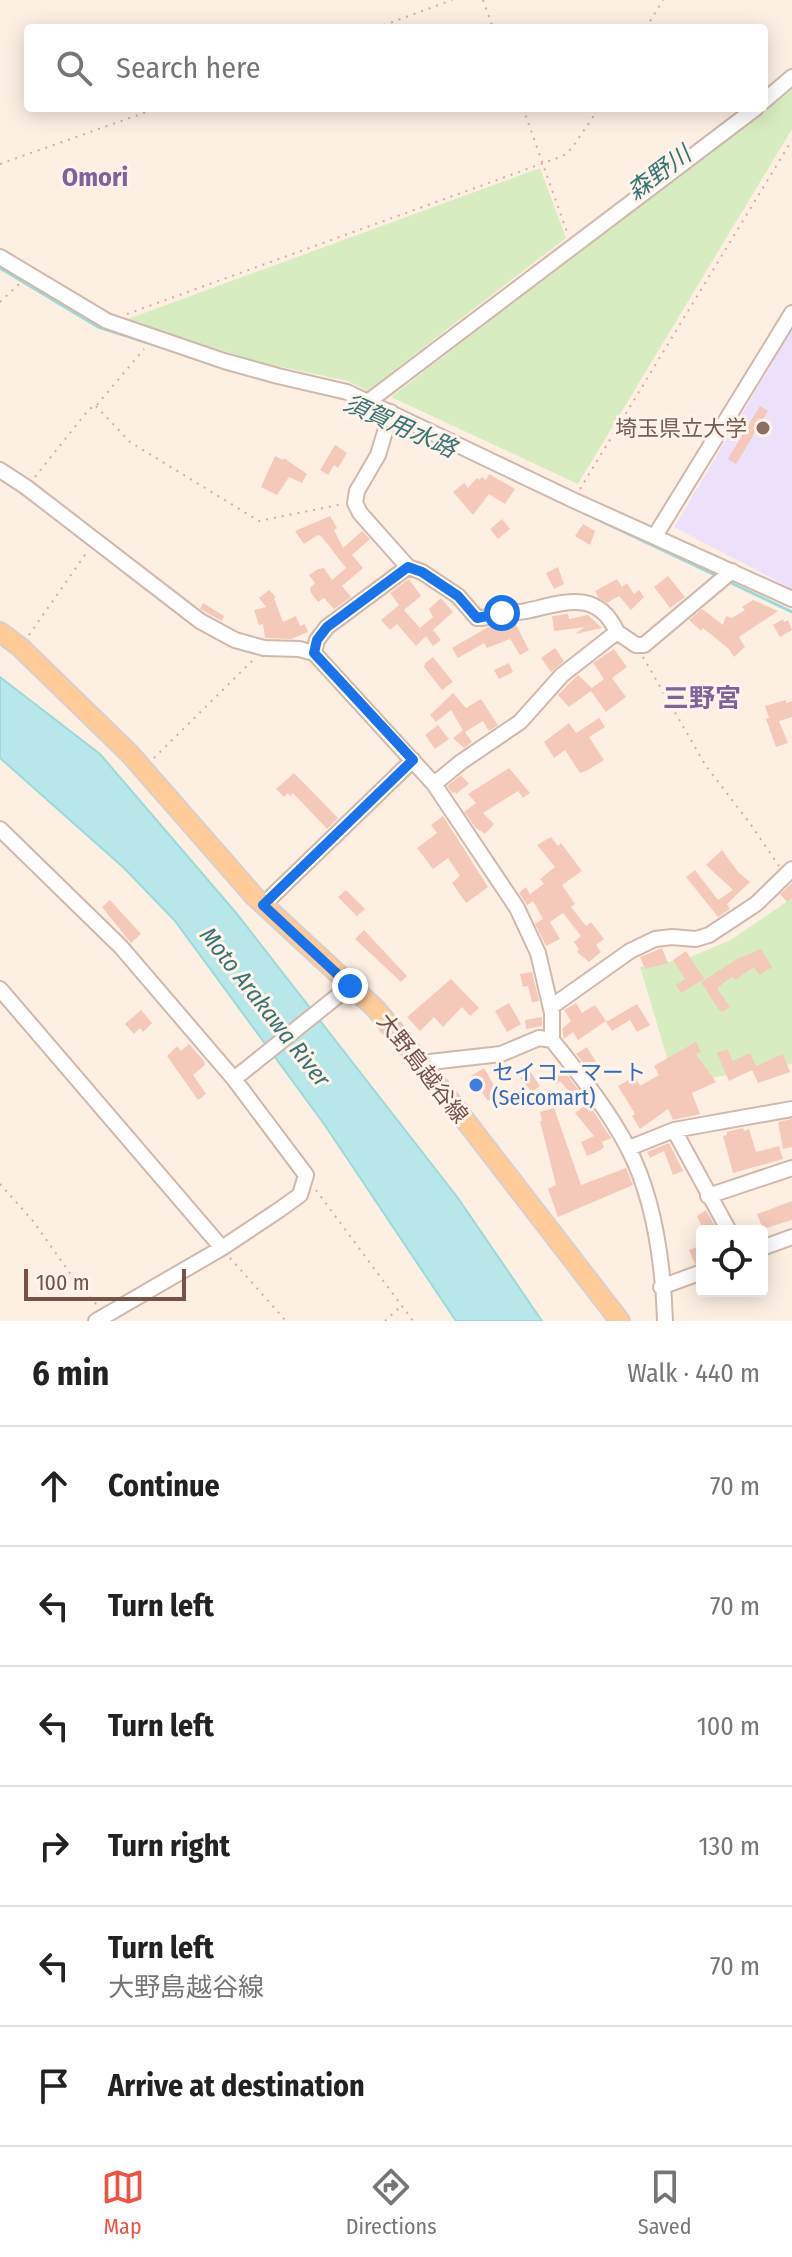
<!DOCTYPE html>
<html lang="en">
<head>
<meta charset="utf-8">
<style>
	:root { --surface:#fff; --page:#f2f2f2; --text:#222; --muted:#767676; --line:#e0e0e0; --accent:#ed5243 }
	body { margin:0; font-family:"Fira Sans Condensed","Noto Sans JP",sans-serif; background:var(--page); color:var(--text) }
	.controls { position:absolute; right:24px; bottom:24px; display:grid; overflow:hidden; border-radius:8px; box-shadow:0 4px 20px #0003 }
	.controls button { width:72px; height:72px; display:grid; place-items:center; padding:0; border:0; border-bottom:2px solid var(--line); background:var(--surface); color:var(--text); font:40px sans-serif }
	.scale { position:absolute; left:24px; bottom:20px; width:162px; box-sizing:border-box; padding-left:8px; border:4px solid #775248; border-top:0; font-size:22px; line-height:28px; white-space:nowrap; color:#775248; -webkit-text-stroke:6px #fff4eb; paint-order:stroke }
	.stop { position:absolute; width:24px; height:24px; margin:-18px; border:6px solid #1a73e8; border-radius:50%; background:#fff }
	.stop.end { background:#1a73e8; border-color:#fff; box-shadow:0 2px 8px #0008 }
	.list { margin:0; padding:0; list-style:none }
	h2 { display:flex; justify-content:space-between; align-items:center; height:104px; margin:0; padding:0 32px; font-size:34px }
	h2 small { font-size:26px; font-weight:400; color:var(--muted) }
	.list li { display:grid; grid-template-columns:52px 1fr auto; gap:24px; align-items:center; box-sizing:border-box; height:120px; padding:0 32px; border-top:2px solid var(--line) }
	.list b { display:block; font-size:30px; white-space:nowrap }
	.list p { margin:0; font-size:26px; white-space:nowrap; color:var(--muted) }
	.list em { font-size:26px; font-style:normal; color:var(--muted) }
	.icon { flex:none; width:44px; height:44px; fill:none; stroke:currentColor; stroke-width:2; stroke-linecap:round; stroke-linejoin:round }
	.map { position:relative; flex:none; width:792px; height:1321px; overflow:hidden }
	.search { position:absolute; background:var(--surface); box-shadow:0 4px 20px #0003; left:24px; right:24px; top:24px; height:88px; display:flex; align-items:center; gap:20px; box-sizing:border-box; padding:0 28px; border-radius:8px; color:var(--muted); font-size:30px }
	.sheet { height:824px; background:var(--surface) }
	nav { display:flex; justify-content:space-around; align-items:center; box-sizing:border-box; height:112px; border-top:2px solid var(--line); background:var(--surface); font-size:22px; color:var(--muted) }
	nav a { display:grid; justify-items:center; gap:4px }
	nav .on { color:var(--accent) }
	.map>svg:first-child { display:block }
	.education { fill:#ede0fa }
	.green { fill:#d8ecc1 }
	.water { fill:#b7e7e8; stroke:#9cd9da; stroke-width:2 }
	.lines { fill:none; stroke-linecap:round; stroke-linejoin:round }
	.stream { stroke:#9cd9da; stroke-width:3 }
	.building { fill:#f4c9ba }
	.minor-casing { stroke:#d1b8ac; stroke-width:18 }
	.major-casing { stroke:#d9cfcc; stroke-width:22 }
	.path { stroke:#d9ac9d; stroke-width:2; stroke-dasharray:2 6; stroke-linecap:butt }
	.minor { stroke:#fff; stroke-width:14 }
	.major { stroke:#ffcb99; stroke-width:18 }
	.route { stroke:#1a73e8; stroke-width:10 }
	.education-dot { fill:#8d6e63; stroke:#fff4eb; stroke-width:3 }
	.shop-dot { fill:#3f7fe0; stroke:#fff4eb; stroke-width:3 }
	.labels { text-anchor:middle; stroke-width:6; stroke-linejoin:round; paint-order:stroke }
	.education-label { font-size:22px; fill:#785e54; stroke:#fff4eb; text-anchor:end }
	.street-label { font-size:22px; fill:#775248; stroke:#fff4eb }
	.shop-label { font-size:22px; fill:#366cbe; stroke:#fff4eb; text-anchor:start }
	.water-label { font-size:24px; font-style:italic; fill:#387476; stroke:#fff4eb }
	.quarter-label { font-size:26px; font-weight:bold; fill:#81639b; stroke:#fff4eb }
</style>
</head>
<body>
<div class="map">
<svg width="792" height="1321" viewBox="0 0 792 1321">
	<rect width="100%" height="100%" fill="#fdf0e3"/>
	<!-- education -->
	<path class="education" d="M792,330V589L674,527Z"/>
	<!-- green -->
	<path class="green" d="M792,87V129L578,484L391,397Z
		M540,168L566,238L367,391L348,381L258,362L125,320Z
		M792,898V1064L675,1084L640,967L685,959L731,940Z"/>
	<!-- water -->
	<path class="water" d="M0,677L100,754L237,914L458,1198L542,1321H456L324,1124L175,921L124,868L0,758Z"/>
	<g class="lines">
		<!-- stream -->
		<path class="stream" d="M669,165L744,108
			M0,268L98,327L183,354
			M409,430L717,576
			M727,581L792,612"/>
	</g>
	<!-- building -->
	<path class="building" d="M760,406L768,411L736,464L728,459Z
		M335,445L347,453L338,468L334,465L328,475L320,470Z
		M275,456L283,460L284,458L307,474L302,483L289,477L277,495L261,487Z
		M489,474L515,489L505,504L489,494L473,515L453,492L464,483L468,488L477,478L479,480L482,477L486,480Z
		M330,516L337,528L334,530L343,548L362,531L370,539L352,555L363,568L342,586L351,597L334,609L324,598L318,602L311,593L310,588L315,583L309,575L318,569L324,568L332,580L346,568L321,536L318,535L304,544L295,531Z
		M502,519L510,529L498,539L490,529Z
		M583,524L595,531L590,545L575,536Z
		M558,567L564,584L554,589L546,573Z
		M668,576L685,597L670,608L654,587Z
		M409,579L421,596L404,610L420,628L433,617L429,609L441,598L453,612L433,630L441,640L433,646L426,636L416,646L397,624L390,630L381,620L399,605L390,593Z
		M617,579L622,587L627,583L634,594L639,590L644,597L631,610L619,596L607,603L598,597L595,591Z
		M269,590L276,597L274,598L283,622L296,616L300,626L305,624L308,632L291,639L265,638L263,624L259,625L254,610L266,607L259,598Z
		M753,600L778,611L739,637L745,647L734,657L729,649L703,628L701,631L689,620L702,609L723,625L726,616L732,618L745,610L742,607Z
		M203,603L224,616L222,621L200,609Z
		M568,614L569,619L588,615L602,628L575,634L585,627L554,631L552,616Z
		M783,619L784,622L788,620L792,630L780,637L773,625Z
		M510,622L511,625L515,623L529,650L520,655L510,639L487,648L484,643L458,658L452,648L488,627L498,624L500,627Z
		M555,648L564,661L551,672L541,658Z
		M614,649L627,667L612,678L626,697L606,712L591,691L569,707L558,695L578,675L592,688L604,679L593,663Z
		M433,657L453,682L442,690L424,667L425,663Z
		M509,663L513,672L499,679L494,670Z
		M453,693L466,708L481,699L498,725L489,731L483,721L465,732L472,742L464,748L453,738L463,730L464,732L451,710L436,722L430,715Z
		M786,700V703L792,701V717L779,721L788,743L776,747L766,719L769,718L765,706Z
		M599,718L605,727L589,737L604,760L588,770L580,773L565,750L554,758L544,742L569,723L576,733Z
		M438,725L449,739L435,749L425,735Z
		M509,768L530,793L523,798L518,791L483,813L494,824L485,834L475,827L464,812L476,803L468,794Z
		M294,773L338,818L327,829L293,793L290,796L288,793L284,797L276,789Z
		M461,775L469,784L456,794L455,792L452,793L447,786Z
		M443,816L488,887L466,903L452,883L460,876L448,858L433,869L417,848L437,833L431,825Z
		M551,837L558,846L561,843L582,871L562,885L575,904L571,907L586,926L591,922L604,939L596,945L601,952L589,962L577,952L579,949L574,942L581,936L563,913L550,922L560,939L546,946L535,924L543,919L533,901L527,905L519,893L526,887L530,894L544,884L540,879L555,867L537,845Z
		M722,850L738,872L750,882L727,904L730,909L718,917L686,877L695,870L718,900L733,890L706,865Z
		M792,883V898L787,902L780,894Z
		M346,890L365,909L357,916L338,897Z
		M110,900L141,934L131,943L102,907Z
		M364,930L407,976L401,982L355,939Z
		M662,948L668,963L645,969L640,957Z
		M761,949L772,967L759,975L754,967L735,980L733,976L717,988L730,1007L722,1012L719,1010L701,982L737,959Z
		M686,951L704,979L681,993L676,985L685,979L673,960Z
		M532,972L539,1001L532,1002L528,986L523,987L520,974Z
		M451,979L479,1008L470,1016L462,1007L443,1027L434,1017L420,1031L407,1017Z
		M509,1003L521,1024L507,1032L495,1011Z
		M576,1003L582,1013L595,1005L606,1021L578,1040L573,1032L564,1039L562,1029L571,1021L564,1010Z
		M637,1004L650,1025L637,1032L630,1020L612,1031L606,1022Z
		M141,1010L152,1023L143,1032L140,1028L134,1034L125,1024Z
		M542,1017V1026L526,1029L525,1020Z
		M696,1042L701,1052L696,1054L716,1082L692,1093L700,1114L673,1120L668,1109L640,1129L632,1116L635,1114L618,1086L635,1076L640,1086L659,1075L654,1066Z
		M189,1044L204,1061L205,1065L193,1075L206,1094L198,1100L167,1056L177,1046L181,1051Z
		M587,1047L601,1070L593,1076L576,1054Z
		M727,1049L733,1061L750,1053L756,1066L783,1054L790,1072L758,1083L752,1070L729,1081L717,1053Z
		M484,1068L499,1094L488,1101L471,1076Z
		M563,1070L581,1093L575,1098L560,1081L556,1084L551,1078Z
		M530,1071L540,1086L532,1092L520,1078Z
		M588,1103L611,1138L602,1142L604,1147L599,1151L587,1156L581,1142L594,1136L575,1113Z
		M554,1108L581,1185L626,1168L633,1185L558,1217L548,1189L556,1185L540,1121H542L540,1112Z
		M792,1119V1147L783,1149L778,1122Z
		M743,1128L744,1131L749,1129L756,1152L779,1146L783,1159L733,1173L723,1136L727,1135V1132Z
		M669,1143L683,1171L673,1175L664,1151L650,1158L647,1152Z
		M792,1201V1220L763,1229L757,1214Z
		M706,1210L715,1226L704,1231L697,1216Z
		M702,1245V1262L695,1264L689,1250Z"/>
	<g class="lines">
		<defs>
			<path id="minor" d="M764,101L792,77
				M0,257L107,321L224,361L278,376L347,392L573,500L792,599
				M369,401L756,108
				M391,412L378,455L357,491L355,503L360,513L408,567L422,572L458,596L477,618C486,619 492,615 501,613C509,612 517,613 526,611C563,603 597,588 617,632
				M0,470L26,487L200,621L235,640L264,648L299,649L314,653
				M655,536L792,313
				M408,567L327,627L317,640L314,653L434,784L517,908L538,953L552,1013V1040
				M434,784L461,762L520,722L562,675L617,632L636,645H644L732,571
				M0,829L121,947L234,1079L306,1175L300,1195L279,1210L222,1248L96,1321
				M263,905L413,760
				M0,989L222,1248
				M551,1007L630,951L655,939L672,937L696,939L709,935L756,904L792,869
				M421,1063L501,1054L539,1038L552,1040C579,1074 607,1108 627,1146C655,1198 663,1264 665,1321
				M234,1079L350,986
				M674,1130L729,1231
				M629,1148L674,1130L792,1109
				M708,1196L792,1168
				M762,1248L792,1237
				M661,1287L702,1272"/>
			<path id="major" d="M0,632L20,647L130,754L254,896L375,1008L421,1063L620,1321"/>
		</defs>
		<!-- minor casing -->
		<use href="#minor" class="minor-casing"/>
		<!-- major casing -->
		<use href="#major" class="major-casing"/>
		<!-- path -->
		<path class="path" d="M483,0L493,28
			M376,28L452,0
			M646,28L663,0
			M523,108L568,235
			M0,164L158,108
			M0,302L19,284
			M127,314L563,156L572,148L599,108
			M96,406L130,442L259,521L343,504
			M35,477L89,409L96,406L144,349
			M580,489L792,140
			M29,635L87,552
			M643,657L706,766L749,822L779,866
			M154,758L255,658
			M0,1184L33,1221L77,1283L97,1305
			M316,1190L413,1321
			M230,1258L286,1321
			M385,1321L400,1307"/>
		<!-- minor -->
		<use href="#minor" class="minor"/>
		<!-- major -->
		<use href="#major" class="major"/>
	</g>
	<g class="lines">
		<!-- route -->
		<path class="route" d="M350,986L263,905L413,760L314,653L317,640L327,627L408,567L422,572L458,596L477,618L502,613"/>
	</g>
	<!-- markers -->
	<circle class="education-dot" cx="763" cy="428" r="8"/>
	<circle class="shop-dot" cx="476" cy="1085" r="8"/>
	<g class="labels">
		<!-- education labels -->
		<g class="education-label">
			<text x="747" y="436">埼玉県立大学</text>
		</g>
		<!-- street labels -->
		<g class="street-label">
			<text transform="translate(423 1068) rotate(52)" y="8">大野島越谷線</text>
		</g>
		<!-- shop labels -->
		<g class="shop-label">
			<text x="492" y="1080">セイコーマート<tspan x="492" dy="25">(Seicomart)</tspan></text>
		</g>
		<!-- water labels -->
		<g class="water-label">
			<text transform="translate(659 173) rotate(-37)" y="8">森野川</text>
			<text transform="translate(400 426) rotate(24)" y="8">須賀用水路</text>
			<text transform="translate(265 1007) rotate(52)" y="8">Moto Arakawa River</text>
		</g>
		<!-- quarter labels -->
		<g class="quarter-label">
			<text x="95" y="186">Omori</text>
			<text x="702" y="707">三野宮</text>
		</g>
	</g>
</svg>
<div class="controls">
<button><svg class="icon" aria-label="locate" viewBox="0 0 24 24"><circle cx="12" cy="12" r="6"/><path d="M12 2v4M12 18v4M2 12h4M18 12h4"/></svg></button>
</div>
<div class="scale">100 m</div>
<div class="stop" style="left:502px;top:613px"></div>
<div class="stop end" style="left:350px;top:986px"></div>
<div class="search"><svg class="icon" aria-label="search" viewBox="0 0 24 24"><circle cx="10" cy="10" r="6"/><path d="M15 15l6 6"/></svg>Search here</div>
</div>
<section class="sheet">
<h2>6 min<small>Walk · 440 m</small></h2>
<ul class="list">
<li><svg class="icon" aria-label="ahead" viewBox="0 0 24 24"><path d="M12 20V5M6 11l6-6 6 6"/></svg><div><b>Continue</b></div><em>70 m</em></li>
<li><svg class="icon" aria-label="left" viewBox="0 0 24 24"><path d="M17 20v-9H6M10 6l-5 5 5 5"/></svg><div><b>Turn left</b></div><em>70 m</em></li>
<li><svg class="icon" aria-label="left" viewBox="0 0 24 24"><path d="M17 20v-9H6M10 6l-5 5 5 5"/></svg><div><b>Turn left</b></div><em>100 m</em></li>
<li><svg class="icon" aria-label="right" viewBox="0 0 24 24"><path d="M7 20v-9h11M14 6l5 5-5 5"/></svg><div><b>Turn right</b></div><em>130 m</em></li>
<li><svg class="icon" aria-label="left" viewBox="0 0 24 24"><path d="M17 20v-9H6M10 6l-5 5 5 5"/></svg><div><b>Turn left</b><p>大野島越谷線</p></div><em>70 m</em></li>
<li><svg class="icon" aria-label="arrive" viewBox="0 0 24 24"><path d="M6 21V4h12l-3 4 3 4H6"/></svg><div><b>Arrive at destination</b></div></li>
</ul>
</section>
<nav>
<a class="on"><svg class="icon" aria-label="map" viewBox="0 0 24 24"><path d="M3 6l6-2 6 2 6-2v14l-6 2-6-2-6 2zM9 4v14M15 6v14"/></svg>Map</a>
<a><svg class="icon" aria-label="directions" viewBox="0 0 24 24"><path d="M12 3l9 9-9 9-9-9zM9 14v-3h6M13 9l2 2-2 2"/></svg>Directions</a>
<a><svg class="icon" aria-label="saved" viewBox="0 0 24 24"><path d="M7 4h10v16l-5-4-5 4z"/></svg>Saved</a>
</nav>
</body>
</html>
